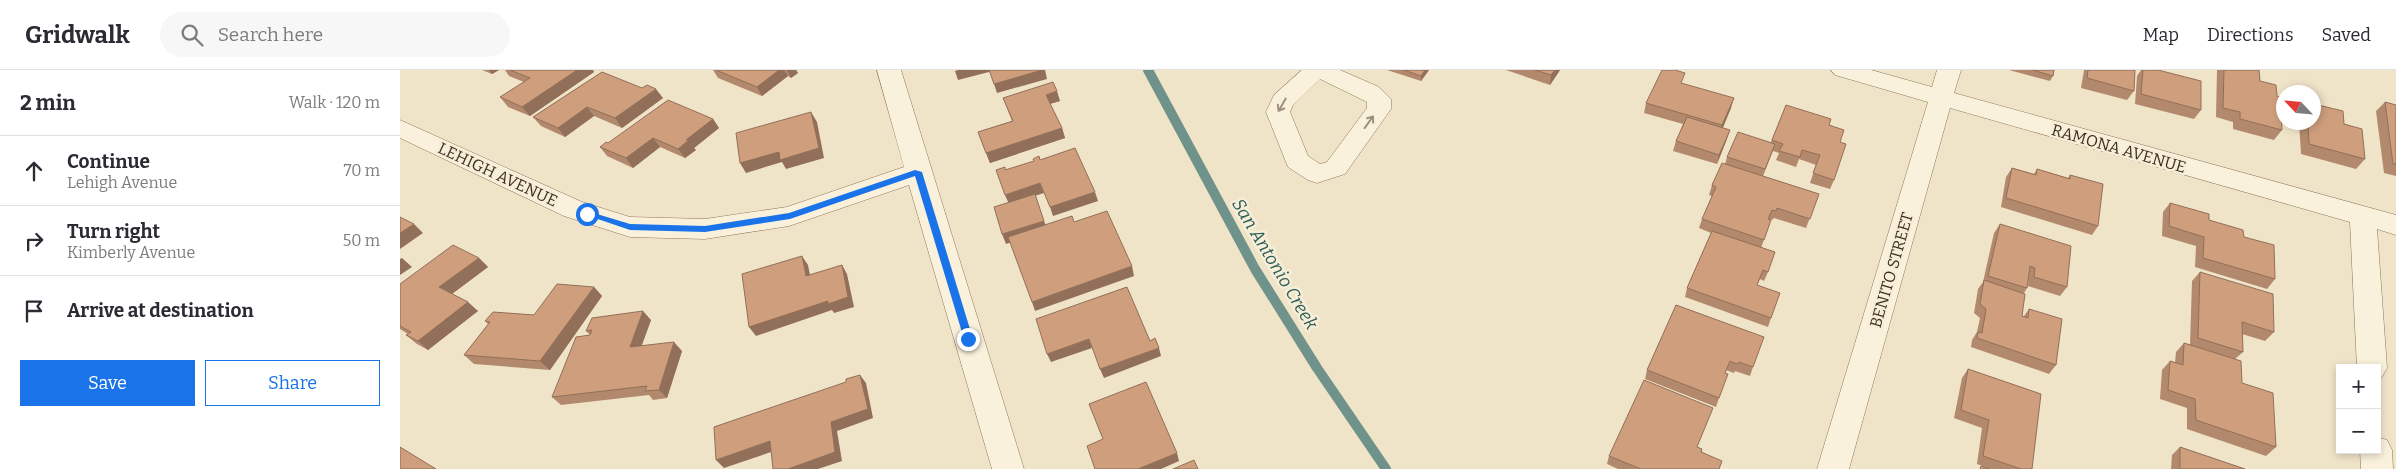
<!DOCTYPE html>
<html lang="en">
<head>
<meta charset="utf-8">
<style>
	:root { --surface:#fff; --page:#f7f7f7; --text:#2b2b33; --muted:#7c7c81; --line:#e1e1e2; --accent:#1a73e8 }
	body { margin:0; font-family:Bitter,serif; background:var(--page); color:var(--text) }
	.controls { position:absolute; right:15px; bottom:15px; display:grid; overflow:hidden; border-radius:0px; box-shadow:0 2px 8px #0003 }
	.controls button { width:45px; height:45px; display:grid; place-items:center; padding:0; border:0; border-bottom:1px solid var(--line); background:var(--surface); color:var(--text); font:25px sans-serif }
	.compass { position:absolute; left:1876px; top:15px; width:45px; height:45px; border-radius:50%; background:var(--surface); box-shadow:0 2px 8px #0003; rotate:296deg }
	.stop { position:absolute; width:15px; height:15px; margin:-11px; border:4px solid #1a73e8; border-radius:50%; background:#fff }
	.stop.end { background:#1a73e8; border-color:#fff; box-shadow:0 1px 5px #0008 }
	.list { margin:0; padding:0; list-style:none }
	h2 { display:flex; justify-content:space-between; align-items:center; height:65px; margin:0; padding:0 20px; font-size:21px }
	h2 small { font-size:16px; font-weight:400; color:var(--muted) }
	.list li { display:grid; grid-template-columns:32px 1fr auto; gap:15px; align-items:center; box-sizing:border-box; height:70px; padding:0 20px; border-top:1px solid var(--line) }
	.list b { display:block; font-size:19px; white-space:nowrap }
	.list p { margin:0; font-size:16px; white-space:nowrap; color:var(--muted) }
	.list em { font-size:16px; font-style:normal; color:var(--muted) }
	.actions { display:flex; gap:10px; padding:15px 20px }
	.actions a { flex:1; padding:11px 0; border:1px solid var(--accent); border-radius:0px; text-align:center; font-size:18px; color:var(--accent) }
	.actions .main { background:var(--accent); color:#fff }
	.icon { flex:none; width:28px; height:28px; fill:none; stroke:currentColor; stroke-width:2; stroke-linecap:round; stroke-linejoin:round }
	.map { position:relative; flex:none; width:1996px; height:399px; overflow:hidden }
	header { display:flex; align-items:center; gap:30px; box-sizing:border-box; height:70px; padding:0 25px; background:var(--surface); border-bottom:1px solid var(--line) }
	header strong { font-size:24px }
	nav { display:flex; gap:28px; margin-inline-start:auto; font-size:18px }
	.search { width:350px; height:45px; background:var(--page); display:flex; align-items:center; gap:12px; box-sizing:border-box; padding:0 18px; border-radius:28px; color:var(--muted); font-size:19px }
	main { display:flex }
	aside { flex:1; background:var(--surface) }
	.map>svg:first-child { display:block }
	.lines { fill:none; stroke-linecap:round; stroke-linejoin:round }
	.stream { stroke:#6f938a; stroke-width:10 }
	.minor-casing { stroke:#8d765c; stroke-width:1 }
	.minor { fill:#faf1dc; fill-rule:evenodd }
	.wall { fill:#b2896c }
	.shaded-wall { fill:#916f58 }
	.building { fill:#cf9f7d; stroke:#916f58 }
	.oneway { stroke:#9c907e }
	.route { fill:#1a73e8 }
	.labels { text-anchor:middle; stroke-width:5; stroke-linejoin:round; paint-order:stroke }
	.street-label { font-size:16px; fill:#3d2e20; stroke:#f7eed8 }
	.water-label { font-size:18px; font-style:italic; fill:#2f5d5a; stroke:#f7eed8 }
</style>
</head>
<body>
<header>
<strong>Gridwalk</strong>
<div class="search"><svg class="icon" aria-label="search" viewBox="0 0 24 24"><circle cx="10" cy="10" r="6"/><path d="M15 15l6 6"/></svg>Search here</div>
<nav><a>Map</a><a>Directions</a><a>Saved</a></nav>
</header>
<main>
<aside>
<h2>2 min<small>Walk · 120 m</small></h2>
<ul class="list">
<li><svg class="icon" aria-label="ahead" viewBox="0 0 24 24"><path d="M12 20V5M6 11l6-6 6 6"/></svg><div><b>Continue</b><p>Lehigh Avenue</p></div><em>70 m</em></li>
<li><svg class="icon" aria-label="right" viewBox="0 0 24 24"><path d="M7 20v-9h11M14 6l5 5-5 5"/></svg><div><b>Turn right</b><p>Kimberly Avenue</p></div><em>50 m</em></li>
<li><svg class="icon" aria-label="arrive" viewBox="0 0 24 24"><path d="M6 21V4h12l-3 4 3 4H6"/></svg><div><b>Arrive at destination</b></div></li>
</ul>
<div class="actions"><a class="main">Save</a><a>Share</a></div>
</aside>
<div class="map">
<svg width="1996" height="399" viewBox="0 0 1996 399">
	<rect width="100%" height="100%" fill="#f0e4c8"/>
	<g class="lines">
		<!-- stream -->
		<path class="stream" d="M748,0L855,199L917,298L986,399"/>
		<defs>
			<path id="minor" d="M477,0H501L624,399H592L509,115L389,156L305,169L230,167L164,146L0,68V50L182,132L230,147L305,149L387,137L504,97Z
				M902,0H940L979,17L991,29V39L945,104L917,113L908,110L888,97L866,42L874,25ZM920,9L967,32V38L927,92L920,94L908,86L890,42L893,35Z
				M1431,0H1471L1532,17L1537,0H1561L1554,23L1996,145V165L1977,159L1987,298L1982,307L1977,308V298H1957L1950,152L1550,38L1449,399H1417L1528,32L1435,5Z
				M1977,367L1987,370L1992,380L1993,399H1961L1960,380H1977Z"/>
		</defs>
		<!-- minor casing -->
		<use href="#minor" class="minor-casing"/>
		<!-- minor -->
		<use href="#minor" class="minor"/>
	</g>
	<!-- wall -->
	<path class="wall" d="M82,0H99L92,4Z
		M105,0H193L194,2L130,46L108,37L100,27L124,12L109,6Z
		M313,0H396L398,3L391,8L388,6L362,26L318,8Z
		M987,0H1029L1021,11Z
		M1106,0H1160L1150,15Z
		M1609,0H1654L1653,6L1650,11Z
		M1684,0H1735L1734,21L1727,30L1681,18Z
		M1741,0H1758L1801,40L1794,49L1735,34L1737,6Z
		M1817,0H1859L1860,11L1877,26L1882,60L1874,70L1833,59V52L1816,47Z
		M202,2L263,28L222,58L194,46L165,67L141,56L133,47Z
		M1282,13L1331,38L1322,58L1330,60L1317,94L1273,81L1276,71L1283,54L1244,43L1246,33Z
		M603,28L660,31L650,34L662,58L665,68L590,93L578,62L612,51Z
		M1985,32L1996,35V106L1984,103L1976,41Z
		M1386,35L1429,55L1440,72L1434,110L1430,119L1410,113L1416,95L1399,89L1396,97L1376,90L1379,83L1373,81L1363,106L1419,124L1406,158L1374,148L1372,150L1369,149L1371,150L1361,178L1368,202L1364,211L1360,209L1357,215L1371,248L1368,257L1285,227L1287,218L1311,163L1299,158L1302,149L1312,126L1309,125L1312,115L1325,94L1327,87L1371,72Z
		M313,49L319,58L294,78L296,80L285,88L260,77L233,98L207,86L200,77L208,73Z
		M1899,52L1944,54L1965,89L1956,99L1901,84Z
		M1612,98L1634,104L1637,99L1668,108L1670,105L1698,156L1692,165L1601,137L1606,107Z
		M1770,133L1809,150L1844,167L1875,209L1867,219L1795,197L1796,176L1762,166L1763,142Z
		M1600,154L1667,217L1660,226L1628,216L1629,207L1627,218L1624,223L1622,246H1624L1629,239L1656,295L1649,304L1571,277L1572,270L1577,262L1580,248L1574,243L1578,219L1583,212L1594,163Z
		M79,188L88,197L52,224L78,241L28,280L17,274L6,265L8,264L0,259V214Z
		M1800,202L1874,262L1865,271L1842,264L1843,282L1835,289L1842,313L1876,377L1866,386L1787,359V338L1760,329L1762,300L1770,291L1775,293L1776,282L1784,273L1790,275L1792,211Z
		M194,217L202,226L150,300L74,294L64,285L88,254L85,251L134,245Z
		M1276,235L1353,297L1350,306L1335,301L1334,303L1326,300L1319,328L1316,337L1245,309L1247,300Z
		M251,250L241,276L282,281L267,328L253,330L249,325L161,335L152,327L190,265L186,261Z
		M1568,299L1632,399H1591L1577,394L1582,358L1554,348L1562,308Z
		M1297,377L1319,399H1218L1207,394L1209,386Z
		M1780,377L1845,399H1771L1772,385Z"/>
	<!-- shaded-wall -->
	<path class="shaded-wall" d="M89,0H99L92,4Z
		M177,0H193L194,2L130,46L122,37Z
		M379,0H384L388,6L362,26L357,17Z
		M387,0H396L398,3L391,8Z
		M558,0H589V2L558,10L555,1Z
		M642,0H645L647,9L597,23L594,14Z
		M1025,0H1029L1021,11V6Z
		M1155,0H1160L1150,15L1151,5Z
		M256,19L263,28L222,58L215,48Z
		M657,21L660,31L649,34L646,25Z
		M1334,28L1331,38L1320,65L1322,55Z
		M187,37L194,46L165,67L158,58Z
		M411,42L417,52L424,88L386,99L382,92L346,103L340,93Z
		M313,49L319,58L294,78L296,80L285,88L278,79L286,70Z
		M662,58L665,68L590,93L586,83Z
		M1330,60L1327,69L1317,94L1319,85Z
		M253,68L260,77L233,98L226,88Z
		M640,113L644,123L609,134L605,125Z
		M695,122L698,131L653,146L650,137Z
		M644,151L648,160L606,174L602,164Z
		M14,154L23,163L0,179V163Z
		M402,186L408,195L412,215L406,206Z
		M2,188L12,197L0,205V189Z
		M79,188L88,197L49,226L39,217Z
		M442,195L447,204L454,237L434,243L432,240L356,266L349,257Z
		M732,196L734,206L635,241L632,232Z
		M194,217L202,226L150,300L140,291Z
		M68,232L78,241L28,280L18,271Z
		M243,241L251,250L238,286L230,277Z
		M689,269L692,278L651,292L647,284Z
		M274,272L282,281L267,328L259,320Z
		M759,278L761,286L704,308L700,299Z
		M460,305L466,313L473,348L437,361L442,391L418,399H388L431,352Z
		M370,371L377,380L324,398L316,390Z
		M777,383L779,391L761,399H738Z"/>
	<!-- building -->
	<path class="building" d="M110,0H177L122,37L100,27L130,8Z
		M316,0H379L357,17Z
		M589,0H642L594,14Z
		M1004,0H1025L1021,6Z
		M1135,0H1155L1151,5Z
		M1262,0H1275L1285,3L1281,13L1334,28L1322,55L1246,33Z
		M1633,0H1654L1653,6Z
		M1688,0H1735L1734,21L1687,8Z
		M1743,0H1758L1801,11V40L1741,24Z
		M1824,0H1859L1860,11L1876,15L1877,26L1880,27L1882,60L1840,49V42L1823,38Z
		M202,2L242,18L247,15L256,19L215,48L187,37L158,58L133,47Z
		M653,12L657,21L646,25L662,58L586,83L578,62L613,51L603,28Z
		M268,30L313,49L286,70H289L278,79L253,68L226,88L200,77L206,72L208,73Z
		M1985,32L1996,35V94H1993Z
		M1914,34L1943,41L1944,54L1962,59L1965,89L1909,74L1908,52H1914Z
		M1386,35L1431,49L1429,55L1444,60L1440,72L1446,74L1434,110L1413,103L1420,85L1402,80L1400,87L1379,81L1383,74L1372,70Z
		M411,42L419,78L380,90L379,82L340,93L336,63Z
		M1287,47L1330,60L1319,85L1276,71Z
		M1338,62L1375,74L1365,99L1327,87Z
		M675,78L695,122L650,137L640,113L605,125L596,100L605,97V100L634,91L633,89L639,86L640,90Z
		M1322,93L1419,124L1410,149L1377,138L1376,141L1372,140L1368,149L1371,150L1364,170L1302,149L1316,117L1312,115Z
		M1612,98L1636,105L1637,99L1670,109V105L1703,114L1698,156L1606,128Z
		M635,124L644,151L602,164L594,137Z
		M1770,133L1809,144V150L1843,160L1844,167L1874,175L1875,209L1803,188L1804,167L1769,156Z
		M707,141L732,196L632,232L608,167L672,146L674,152Z
		M0,147L14,154L0,163Z
		M1600,154L1671,176L1667,217L1634,207L1635,198L1630,196L1627,218L1588,206Z
		M1312,161L1375,182L1368,202L1363,200L1357,215L1380,223L1371,248L1287,218Z
		M53,175L79,188L39,217L68,232L18,271L6,265L11,262L0,256V214Z
		M402,186L406,206L442,195L448,227L428,234V231L349,257L342,204Z
		M1800,202L1873,224L1874,262L1842,252L1843,282L1798,268Z
		M1584,210L1625,224L1622,246L1628,248L1629,239L1662,249L1656,295L1577,268L1578,262L1582,263L1586,239L1580,234Z
		M157,214L194,217L140,291L64,285L90,252L85,251L93,242L134,245Z
		M727,217L750,271L755,268L759,278L700,299L689,269L647,284L636,249Z
		M1276,235L1364,267L1353,297L1339,292L1337,294L1330,291L1325,303L1328,304L1319,328L1247,300Z
		M243,241L230,277L274,272L259,320L245,321L247,316L152,327L176,267L190,265L192,260L186,261L192,248Z
		M1784,273L1841,291L1842,313L1873,323L1876,377L1796,350L1795,329L1768,320L1770,291L1783,295Z
		M1568,299L1641,324L1632,399H1621L1583,386L1589,350L1561,340Z
		M460,305L468,339L431,352L435,382L388,399H373L370,371L316,390L314,357L446,312V309Z
		M1244,310L1313,338L1297,377L1302,379L1301,382L1322,391L1319,399H1241L1209,386Z
		M746,312L777,383L738,399H695L687,376L703,369L689,334Z
		M0,377L36,399H0Z
		M1780,377L1845,399H1780Z
		M794,390L798,399H773Z
		M1581,396L1590,399H1580Z"/>
	<!-- one-way arrows -->
	<defs><path id="oneway-shaft" d="M-6 0H5M1.5-3L5.5 0L1.5 3" fill="none" stroke-width="1.6" stroke-linecap="round" stroke-linejoin="round" transform="scale(1.25)"/></defs>
	<g class="oneway">
		<use href="#oneway-shaft" transform="translate(882 35) rotate(120)"/>
		<use href="#oneway-shaft" transform="translate(969 52) rotate(-54)"/>
	</g>
	<!-- route -->
	<path class="route" d="M515,100L522,102L573,269L568,273L564,269L515,106L390,149L305,162L230,160L183,144L187,141L230,154L305,156L389,143Z"/>
	<g class="labels">
		<!-- street labels -->
		<g class="street-label">
			<text transform="translate(1719 78) rotate(16)" y="6">RAMONA AVENUE</text>
			<text transform="translate(98 104) rotate(25)" y="6">LEHIGH AVENUE</text>
			<text transform="translate(1491 200) rotate(-74)" y="6">BENITO STREET</text>
		</g>
		<!-- water labels -->
		<g class="water-label">
			<text transform="translate(875 194) rotate(59)" y="6">San Antonio Creek</text>
		</g>
	</g>
</svg>
<div class="controls">
<button>+</button>
<button>−</button>
</div>
<svg class="compass" viewBox="-18 -18 36 36"><path d="M0-13l5 13h-10z" fill="#e53935"/><path d="M0 13l5-13h-10z" fill="#7c7c81"/></svg>
<div class="stop" style="left:187px;top:144px"></div>
<div class="stop end" style="left:568px;top:269px"></div>
</div>
</main>
</body>
</html>
